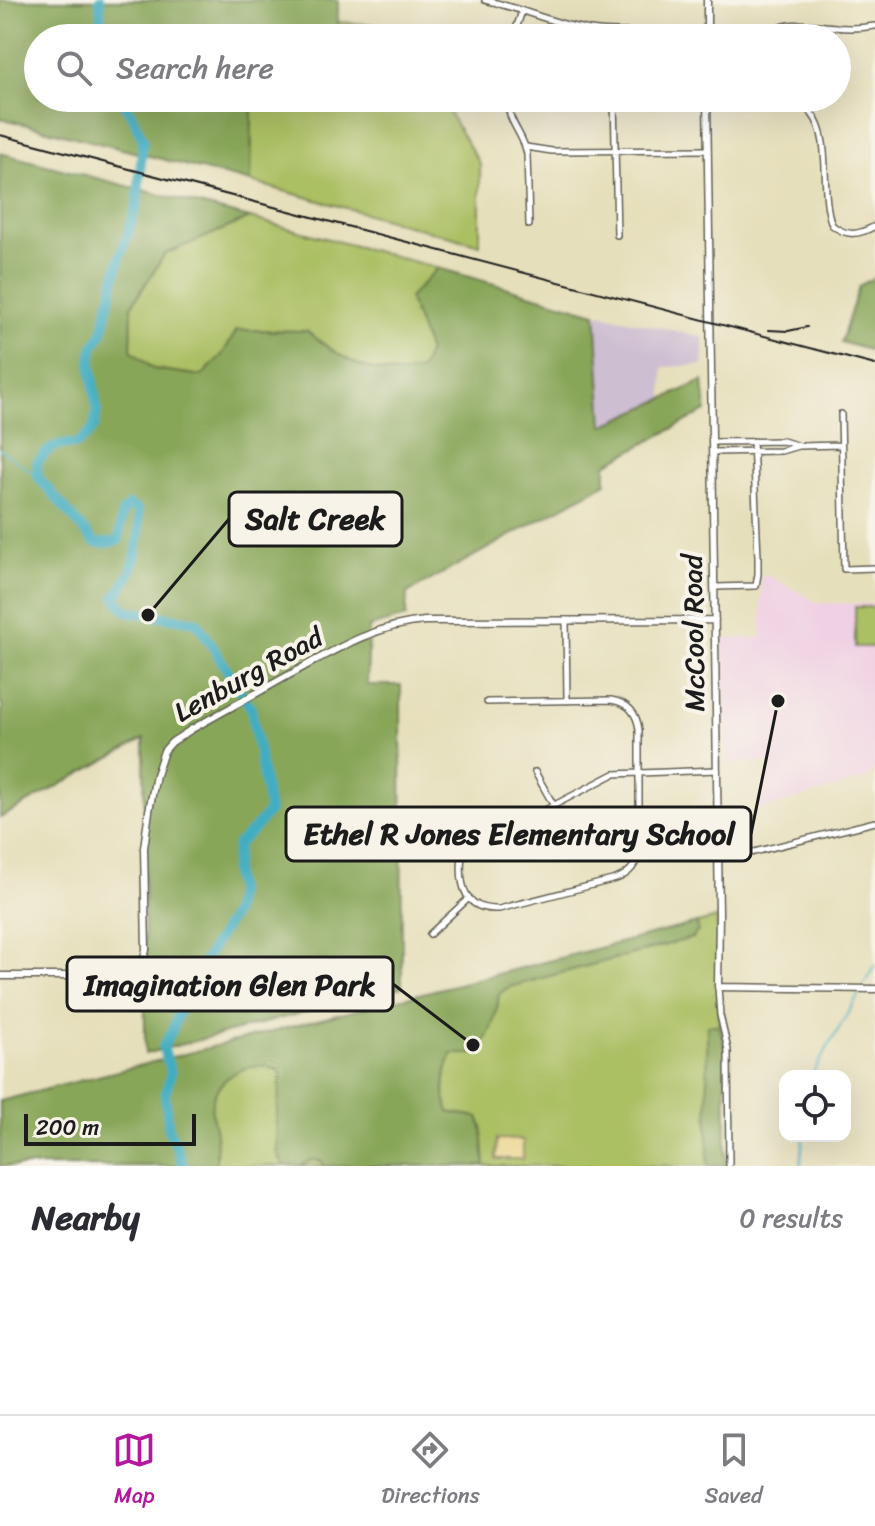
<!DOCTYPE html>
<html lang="en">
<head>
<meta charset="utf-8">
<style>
	:root { --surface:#fff; --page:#f2f2f3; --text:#2b2b33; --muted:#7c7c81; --line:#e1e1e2; --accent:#b5179e }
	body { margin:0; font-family:Sriracha,sans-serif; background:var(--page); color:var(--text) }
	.controls { position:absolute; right:24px; bottom:24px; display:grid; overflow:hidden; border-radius:16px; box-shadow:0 8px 32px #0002 }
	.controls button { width:72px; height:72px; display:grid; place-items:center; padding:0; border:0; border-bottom:2px solid var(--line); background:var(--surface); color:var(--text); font:40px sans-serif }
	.scale { position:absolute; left:24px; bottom:20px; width:172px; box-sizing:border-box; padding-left:8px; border:4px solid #1c1c1c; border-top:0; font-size:22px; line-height:28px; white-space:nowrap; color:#1c1c1c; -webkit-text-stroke:6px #f7f3e8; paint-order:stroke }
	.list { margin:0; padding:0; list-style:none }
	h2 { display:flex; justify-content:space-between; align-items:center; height:104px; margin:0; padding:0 32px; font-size:34px }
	h2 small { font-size:26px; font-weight:400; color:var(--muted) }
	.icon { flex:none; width:44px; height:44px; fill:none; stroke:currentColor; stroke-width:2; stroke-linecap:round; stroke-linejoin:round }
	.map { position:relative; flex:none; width:875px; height:1166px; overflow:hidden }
	.search { position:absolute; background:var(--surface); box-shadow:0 8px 32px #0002; left:24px; right:24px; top:24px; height:88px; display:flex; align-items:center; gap:20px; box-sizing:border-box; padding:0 28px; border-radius:44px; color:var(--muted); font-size:30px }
	.sheet { height:248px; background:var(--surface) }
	nav { display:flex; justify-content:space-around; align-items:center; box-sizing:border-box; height:112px; border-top:2px solid var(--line); background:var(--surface); font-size:22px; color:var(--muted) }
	nav a { display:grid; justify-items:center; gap:4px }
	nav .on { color:var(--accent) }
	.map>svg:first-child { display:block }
	.built { fill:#f0d0e4 }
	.industrial { fill:#cebed1 }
	.green { fill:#abbf63; stroke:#646e40; stroke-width:2 }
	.forest { fill:#88a659; stroke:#52613a; stroke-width:2 }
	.sand { fill:#eeda9e; stroke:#857b5d; stroke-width:2 }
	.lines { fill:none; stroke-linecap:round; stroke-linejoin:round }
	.stream { stroke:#42adc1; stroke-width:2 }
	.river { stroke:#42adc1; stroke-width:10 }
	.street-casing { stroke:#636054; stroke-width:8 }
	.secondary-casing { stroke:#636054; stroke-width:9 }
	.street { stroke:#fff; stroke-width:5 }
	.secondary { stroke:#fff; stroke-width:6 }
	.rail { stroke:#1c1c1c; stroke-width:2 }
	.labels { text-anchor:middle; stroke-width:8; stroke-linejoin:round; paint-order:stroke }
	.street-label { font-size:28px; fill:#1c1c1c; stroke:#f7f3e8 }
	.leader { fill:none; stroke:#1c1c1c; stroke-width:3 }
	.callout-dot { fill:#1c1c1c; stroke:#f7f3e8; stroke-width:3 }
	.callout { fill:#f7f3e8; stroke:#1c1c1c; stroke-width:3 }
	.callout-label { font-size:30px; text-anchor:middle; font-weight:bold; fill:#1c1c1c }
</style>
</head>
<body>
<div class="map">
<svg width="875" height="1166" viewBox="0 0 875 1166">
	<rect width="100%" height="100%" fill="#f7f3e8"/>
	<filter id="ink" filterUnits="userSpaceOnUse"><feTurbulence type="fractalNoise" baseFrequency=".0125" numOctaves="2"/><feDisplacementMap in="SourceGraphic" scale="16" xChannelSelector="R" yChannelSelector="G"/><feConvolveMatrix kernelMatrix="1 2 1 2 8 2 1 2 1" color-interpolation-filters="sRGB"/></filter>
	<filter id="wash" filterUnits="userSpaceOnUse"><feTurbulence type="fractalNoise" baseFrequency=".006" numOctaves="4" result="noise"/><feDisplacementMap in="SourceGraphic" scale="32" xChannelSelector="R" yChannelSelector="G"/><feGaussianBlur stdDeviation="1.8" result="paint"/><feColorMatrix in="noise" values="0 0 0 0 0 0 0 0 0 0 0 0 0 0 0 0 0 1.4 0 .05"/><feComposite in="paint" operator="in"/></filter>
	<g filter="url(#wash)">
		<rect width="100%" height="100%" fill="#e6dfbb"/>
		<!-- built -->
		<path class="built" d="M761,576H769L818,603L875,604V768L868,778L759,810L772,762L726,764L723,639L762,638Z"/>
		<!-- industrial -->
		<path class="industrial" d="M596,313L703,337V365L663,367V400L603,427Z"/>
		<!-- green -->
		<path class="green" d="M338,22L451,30V38H338Z
			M252,98H449L448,111L480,164V245L251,182Z
			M250,218L438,268L409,298L429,352L421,370L401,374L363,368L327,348L307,331L237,330L222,355L202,376L153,369L131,350L132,305L165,254Z
			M855,607H875V647H855Z
			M717,918L718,1017L725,1048L726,1166H0V1102Z"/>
		<!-- forest -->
		<path class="forest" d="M0,0H338V38H38V98H252L251,182L0,118Z
			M0,153L250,218L165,254L132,305L131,350L153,369L202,376L222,355L237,330L307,331C334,353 365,375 402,373C408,373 415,371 421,370L429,351L409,298L438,268L596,313L603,426L703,381L706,411L606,464V483L407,593L406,617L369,627L367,685H401L402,987L145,1054L144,739L0,818L2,705L0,703Z
			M875,277V352L841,342L859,286Z
			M697,923L698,931L692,938L509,987L499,994C497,1017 490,1036 476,1054H452C443,1074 442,1092 449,1112L478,1117L482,1127L485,1166H324L322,1161L311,1160L301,1166H285L278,1156L276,1124L281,1073C258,1055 217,1074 212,1103C210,1112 215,1125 216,1134C217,1145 216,1155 216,1166H0V1101Z
			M707,1025H719L725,1048L726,1166H708Z"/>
		<!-- sand -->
		<path class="sand" d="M497,1139L523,1140V1159H496Z"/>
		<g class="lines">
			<!-- stream -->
			<path class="stream" d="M0,449L38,477
				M864,984L875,965
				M811,1076L859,994
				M801,1166L803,1136"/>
			<!-- river -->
			<path class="river" d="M100,0L101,38
				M118,98L132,115L143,140L137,205L120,257L102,333L93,348L91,363L97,411L94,427L90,433L77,444C57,443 49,447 37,463L38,477L95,543H108L119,540L122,513L129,505L138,510C141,531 137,562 126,581C123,587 119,592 115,597L126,611L197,622L251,708L269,811L255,828L238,844L234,871L237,891L234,912L201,967L182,1003L172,1031L163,1047L171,1073L165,1095L169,1131L178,1150L183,1166"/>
		</g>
	</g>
	<g filter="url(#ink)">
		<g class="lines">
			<defs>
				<path id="street" d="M485,0C523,9 559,26 598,31C645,36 694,24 739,38
					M513,38L522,11
					M761,38C784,18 809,25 836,27C849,29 862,28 875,26
					M507,98C508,124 523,133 527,154L529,225
					M614,98L617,235
					M792,98C799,103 807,108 812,114C833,141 819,191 832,225C847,237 859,235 875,226
					M526,147L552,151L708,150
					M841,414L844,569L875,568
					M712,442L783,441L799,446L841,445
					M713,452L781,451L798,446
					M715,587L756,586L758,574V557L753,441
					M566,620L567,701
					M535,772L554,806
					M434,809L503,818L525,817L543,811L614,774L717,770
					M468,813C464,847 444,912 499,909L616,879C629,874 635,867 639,854V730C637,713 629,703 611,700L487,702
					M718,858L734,857L875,822
					M430,934L469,898
					M718,987L720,1015L728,1050L729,1166"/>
				<path id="secondary" d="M707,0V38
					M707,98L719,914L718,987L875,989
					M0,976H119C135,974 143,966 146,950L144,848L149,811L156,775L164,751L172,742L192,729C224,711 257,693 289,675C333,651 374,625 425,621L715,620"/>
			</defs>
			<!-- street casing -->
			<use href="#street" class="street-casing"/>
			<!-- secondary casing -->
			<use href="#secondary" class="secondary-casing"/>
			<!-- street -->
			<use href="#street" class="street"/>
			<!-- secondary -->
			<use href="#secondary" class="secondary"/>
			<!-- rail -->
			<path class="rail" d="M0,135L875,365
				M768,330L788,331L807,327"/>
		</g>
	</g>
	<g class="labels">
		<!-- street labels -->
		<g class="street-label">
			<text transform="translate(693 633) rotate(-91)" y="10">McCool Road</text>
			<text transform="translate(248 674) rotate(-29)" y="10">Lenburg Road</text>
		</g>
	</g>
	<!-- callouts -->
	<path class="leader" d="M148 615L229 519M778 701L751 834M473 1045L393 984"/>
	<g class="callout-dot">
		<circle cx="148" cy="615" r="8"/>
		<circle cx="778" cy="701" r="8"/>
		<circle cx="473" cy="1045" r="8"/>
	</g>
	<g class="callout">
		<rect x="229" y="492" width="173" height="54" rx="8"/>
		<rect x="286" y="807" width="465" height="54" rx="8"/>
		<rect x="67" y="957" width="326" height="54" rx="8"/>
	</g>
	<g class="callout-label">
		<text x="315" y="529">Salt Creek</text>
		<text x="519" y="844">Ethel R Jones Elementary School</text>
		<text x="230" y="995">Imagination Glen Park</text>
	</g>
</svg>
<div class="controls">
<button><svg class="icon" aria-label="locate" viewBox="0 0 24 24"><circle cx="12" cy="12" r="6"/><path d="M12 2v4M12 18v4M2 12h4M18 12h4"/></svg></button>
</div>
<div class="scale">200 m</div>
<div class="search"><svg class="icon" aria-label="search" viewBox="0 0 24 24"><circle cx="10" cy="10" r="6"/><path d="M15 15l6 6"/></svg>Search here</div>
</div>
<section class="sheet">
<h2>Nearby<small>0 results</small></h2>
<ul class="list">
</ul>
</section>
<nav>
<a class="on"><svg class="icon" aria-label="map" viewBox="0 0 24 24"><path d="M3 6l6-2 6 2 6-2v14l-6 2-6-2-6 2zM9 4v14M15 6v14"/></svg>Map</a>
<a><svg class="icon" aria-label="directions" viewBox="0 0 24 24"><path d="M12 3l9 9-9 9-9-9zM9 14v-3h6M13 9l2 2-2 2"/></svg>Directions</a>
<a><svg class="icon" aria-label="saved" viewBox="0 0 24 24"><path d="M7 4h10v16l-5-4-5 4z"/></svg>Saved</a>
</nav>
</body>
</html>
